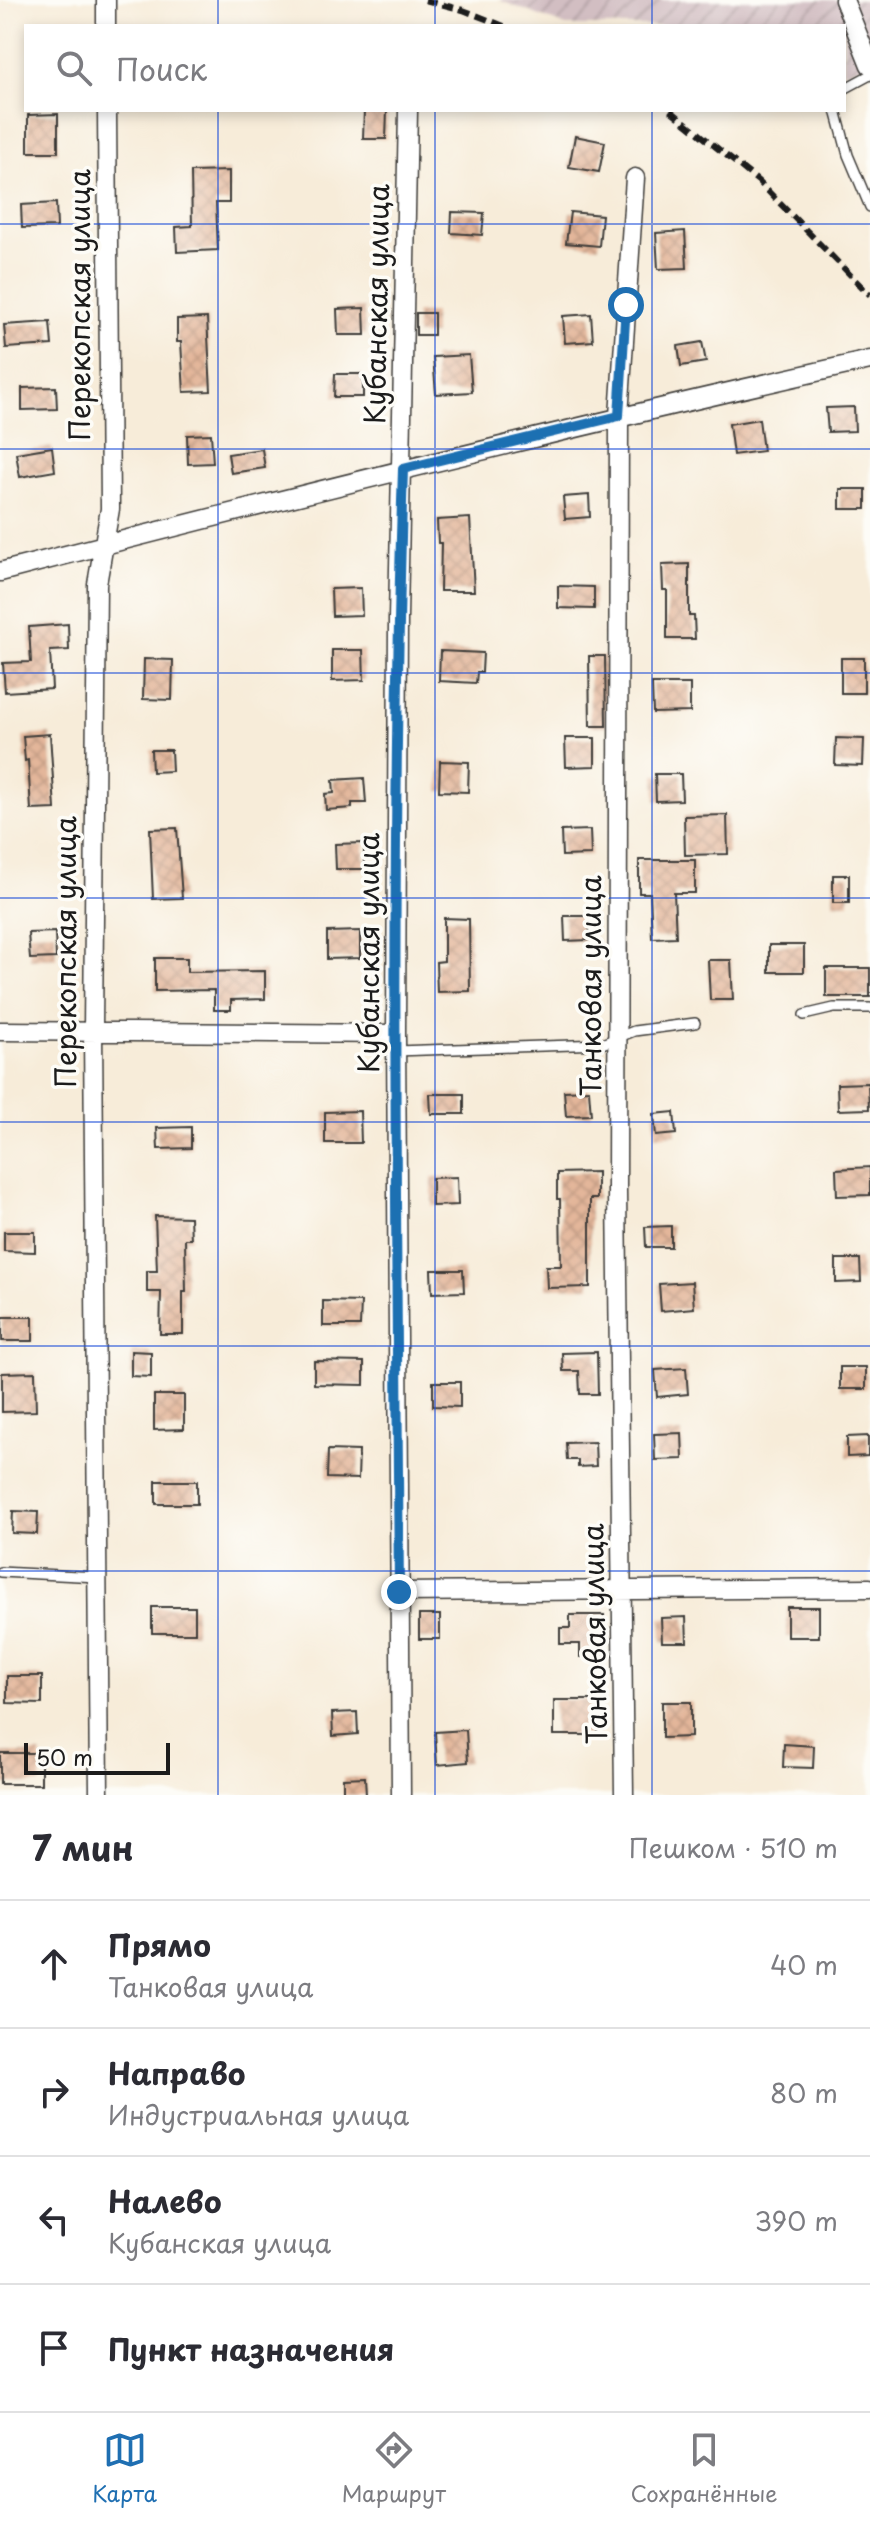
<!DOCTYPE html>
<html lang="ru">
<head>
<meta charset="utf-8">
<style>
	:root { --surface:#fff; --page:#f7f7f7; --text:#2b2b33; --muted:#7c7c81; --line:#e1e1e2; --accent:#1f6fb2 }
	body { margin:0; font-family:"Playpen Sans",sans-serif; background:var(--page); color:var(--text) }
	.scale { position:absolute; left:24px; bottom:20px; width:146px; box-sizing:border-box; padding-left:8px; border:4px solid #1c1c1c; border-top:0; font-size:22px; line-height:28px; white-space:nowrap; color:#1c1c1c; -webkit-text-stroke:6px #fdfcf7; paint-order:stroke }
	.stop { position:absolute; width:24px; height:24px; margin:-18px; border:6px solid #1f6fb2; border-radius:50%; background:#fff }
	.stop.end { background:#1f6fb2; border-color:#fff; box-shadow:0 2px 8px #0008 }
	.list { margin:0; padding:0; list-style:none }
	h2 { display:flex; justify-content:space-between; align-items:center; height:104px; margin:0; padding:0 32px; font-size:34px }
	h2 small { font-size:26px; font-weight:400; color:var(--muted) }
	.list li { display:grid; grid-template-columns:52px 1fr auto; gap:24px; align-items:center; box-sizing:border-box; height:128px; padding:0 32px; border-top:2px solid var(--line) }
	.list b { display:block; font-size:30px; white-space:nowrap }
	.list p { margin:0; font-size:26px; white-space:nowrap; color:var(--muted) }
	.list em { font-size:26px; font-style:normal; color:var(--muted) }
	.icon { flex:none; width:44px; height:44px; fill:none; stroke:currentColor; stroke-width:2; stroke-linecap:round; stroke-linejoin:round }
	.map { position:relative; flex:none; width:870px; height:1795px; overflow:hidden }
	.search { position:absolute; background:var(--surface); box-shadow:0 4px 12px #0003; left:24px; right:24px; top:24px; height:88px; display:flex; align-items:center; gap:20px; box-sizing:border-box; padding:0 28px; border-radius:0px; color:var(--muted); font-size:30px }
	.sheet { height:616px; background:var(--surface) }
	nav { display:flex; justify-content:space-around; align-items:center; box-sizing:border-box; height:112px; border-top:2px solid var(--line); background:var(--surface); font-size:22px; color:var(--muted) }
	nav a { display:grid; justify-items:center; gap:4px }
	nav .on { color:var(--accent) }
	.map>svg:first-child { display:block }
	.industrial { fill:url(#industrial-furrows) }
	.building { fill:url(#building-cross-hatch) }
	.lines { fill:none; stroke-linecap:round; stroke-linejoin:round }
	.lane-casing { stroke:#3d3b38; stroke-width:12 }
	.street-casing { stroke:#3d3b38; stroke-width:21 }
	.lane { stroke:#fff; stroke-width:9 }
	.street { stroke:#fff; stroke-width:18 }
	.rail { stroke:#1c1c1c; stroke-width:6; stroke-dasharray:12 6; stroke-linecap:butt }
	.route { stroke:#1f6fb2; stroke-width:10 }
	.grid { fill:none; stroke:#1d4ed8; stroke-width:2; stroke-opacity:0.55 }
	.labels { text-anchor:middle; stroke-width:7; stroke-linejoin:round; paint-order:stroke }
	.street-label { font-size:28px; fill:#1c1c1c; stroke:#fdfcf7 }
</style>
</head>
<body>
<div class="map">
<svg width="870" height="1795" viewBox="0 0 870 1795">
	<defs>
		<pattern id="industrial-furrows" width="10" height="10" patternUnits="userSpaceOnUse" patternTransform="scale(2)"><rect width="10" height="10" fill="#d2bec2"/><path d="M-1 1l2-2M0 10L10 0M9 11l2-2" fill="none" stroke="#b4a3a6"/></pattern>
		<pattern id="building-cross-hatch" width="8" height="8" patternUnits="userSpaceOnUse" patternTransform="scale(2)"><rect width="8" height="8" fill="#e3b69a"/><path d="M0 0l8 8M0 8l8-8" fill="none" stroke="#c29c84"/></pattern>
	</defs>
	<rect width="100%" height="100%" fill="#fdfcf7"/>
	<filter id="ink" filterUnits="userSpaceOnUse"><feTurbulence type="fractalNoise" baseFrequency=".0125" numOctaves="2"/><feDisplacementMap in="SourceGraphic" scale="16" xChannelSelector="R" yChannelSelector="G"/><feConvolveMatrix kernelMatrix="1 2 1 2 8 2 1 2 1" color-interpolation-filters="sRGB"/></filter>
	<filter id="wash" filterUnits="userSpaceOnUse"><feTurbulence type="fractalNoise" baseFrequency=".006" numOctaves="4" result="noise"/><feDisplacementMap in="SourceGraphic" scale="32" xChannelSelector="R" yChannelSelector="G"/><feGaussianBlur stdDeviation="1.8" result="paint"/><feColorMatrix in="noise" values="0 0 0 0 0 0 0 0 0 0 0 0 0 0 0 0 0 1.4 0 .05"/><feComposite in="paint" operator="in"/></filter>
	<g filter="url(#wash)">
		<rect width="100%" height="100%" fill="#f7ecd9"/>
		<!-- industrial -->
		<path class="industrial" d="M499,0H870V63L844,72V26H566Z"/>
		<g id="blocks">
			<!-- building -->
			<path class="building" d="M364,110H387L386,139H363Z
				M58,114V152H28V115Z
				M575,136L605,142L599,172L569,167Z
				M229,171V203H216L218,250L177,252L176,227L192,226L191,172Z
				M56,203L57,227L22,228L21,205Z
				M452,212L484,213L482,235L451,233Z
				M570,212L602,215L599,246L566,243Z
				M685,231L687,268L658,269L656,233Z
				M364,308L365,335H338L337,309Z
				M416,313H434V335H416Z
				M591,314L593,341L565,343L563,316Z
				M207,318L211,391L184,392L181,342H177V319Z
				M50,322L52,345L6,348L4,325Z
				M702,342L706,362L681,366L678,346Z
				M469,355L472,392L436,394L433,357Z
				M335,374H363V397H334Z
				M56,387L57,409L22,410V388Z
				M854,407L855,431L828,432L826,408Z
				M759,419L763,451L733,455L729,424Z
				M211,434L213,463L188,464L187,435Z
				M52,447L55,471L20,477L16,453Z
				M262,449L265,468L231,473L228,454Z
				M840,489H866V509H840Z
				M589,495L590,517L565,519L563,497Z
				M470,518L474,591H440L441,543H438L437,520Z
				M689,564V616H694L695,639H667V590H663L662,565Z
				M558,586L594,587V609L558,608Z
				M361,588L362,615L332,616L331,589Z
				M68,624L69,650L50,651L52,689L5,692L3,663L31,662L29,627Z
				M332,650H363L364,680L332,681Z
				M440,651L483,653L482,672H477L476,683L439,681Z
				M589,656H605L606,726H590Z
				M841,658H864V693H841Z
				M144,659L173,660L172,700L143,699Z
				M652,684H690V712L653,713Z
				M50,734L55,809L31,810L28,760L25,761L23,736Z
				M565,738H595V766L566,767Z
				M836,738L864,739L863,766L835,765Z
				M151,750H171L172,771L152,772Z
				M440,761L469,762L468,792L439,791Z
				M655,774H681L682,800L656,801Z
				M364,778L366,803H352V808L326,810L325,794L334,793L333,780Z
				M727,815L728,854L685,855L684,816Z
				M177,828L182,898L153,899L150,829Z
				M590,830L591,855L562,856L561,831Z
				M364,843V869H336L335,844Z
				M639,860H695V893H674L676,937L652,938L650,893H639Z
				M833,875H849V903H833Z
				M564,916H589L590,940L565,941Z
				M444,918L469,919L470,991L437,992L436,962L444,961Z
				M360,931V958L327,959V932Z
				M55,932L56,958L30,959L28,933Z
				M769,945H804V972H769Z
				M155,958H187V972L265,971V999L231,1000V1010H214V990L155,991Z
				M708,960H731L733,1000H710Z
				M826,968H870V997H826Z
				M868,1083L869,1109L838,1110L837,1084Z
				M589,1090L591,1115L566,1116L564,1091Z
				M430,1094H464V1114H431Z
				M360,1111L361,1143H325V1112Z
				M674,1112L676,1134L656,1136L654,1114Z
				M191,1127V1148L158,1149L157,1128Z
				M870,1167V1195L837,1196L836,1169Z
				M597,1172V1199H590V1287L547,1288L546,1266H561L560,1199H557V1173Z
				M457,1177L458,1205L432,1206V1178Z
				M155,1216L190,1217L191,1239H185L186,1292H183V1334H160L161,1292H147V1271H157Z
				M671,1226V1247H646L645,1227Z
				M4,1232H35V1252L4,1251Z
				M836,1259H860L861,1282L836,1283Z
				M431,1270H463L464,1292L432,1293Z
				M692,1282L694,1308L661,1311L659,1284Z
				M323,1301L361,1302L360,1326H323Z
				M2,1317H33V1341H2Z
				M131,1351L151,1352V1377L131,1376Z
				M597,1352L598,1394H580L579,1371H563L562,1353Z
				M314,1361L364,1362V1385L314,1384Z
				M840,1367H866V1389H840Z
				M686,1368L688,1394L657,1397L655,1370Z
				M35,1372L36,1411L2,1412V1373Z
				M433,1382H460V1407L433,1406Z
				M154,1395H184V1429L154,1430Z
				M682,1433L683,1459L655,1460L654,1434Z
				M868,1436V1456L847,1457V1437Z
				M595,1442L596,1466L578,1467V1460H567L566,1443Z
				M328,1450L359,1451L358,1479L327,1478Z
				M156,1481H197V1504H156Z
				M13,1511L38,1512L37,1534L12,1533Z
				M152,1607H195V1633H152Z
				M787,1607H819V1637H787Z
				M419,1615H440V1639H419Z
				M570,1615H604V1657H580V1644H560V1628H570Z
				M686,1617L687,1642H662L661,1618Z
				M7,1676H42V1704L7,1703Z
				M554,1700H598V1735H554Z
				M662,1702H691V1737L662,1738Z
				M357,1712L358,1734L333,1736L332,1713Z
				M466,1730L468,1762L437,1765L435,1732Z
				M784,1744L814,1746L813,1768L783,1767Z
				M0,1753H41V1784H0Z
				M365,1777L366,1795H343V1778Z"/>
		</g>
	</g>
	<g filter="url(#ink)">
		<use href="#blocks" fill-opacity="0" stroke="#3d3b38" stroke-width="2"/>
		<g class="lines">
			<defs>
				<path id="lane" d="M844,89L870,75
					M836,110L848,155L870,207
					M804,1015L834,1008H870
					M396,1051L602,1044L634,1031L695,1023
					M0,1572L98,1577"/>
				<path id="street" d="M106,0V26
					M844,0L870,65
					M0,572C289,497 578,425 870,360
					M0,1031L396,1034
					M399,1592L870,1588
					M99,1795L93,1030L97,584L110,509L107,110
					M401,1795L396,1034L398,619L408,111
					M624,1795L617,1191L619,416L635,178"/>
			</defs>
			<!-- lane casing -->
			<use href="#lane" class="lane-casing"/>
			<!-- street casing -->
			<use href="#street" class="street-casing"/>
			<!-- lane -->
			<use href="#lane" class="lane"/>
			<!-- street -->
			<use href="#street" class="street"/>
			<!-- rail -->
			<path class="rail" d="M425,0L463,10L504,26
				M670,110L758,181L870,295"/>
		</g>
	</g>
	<g class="lines" filter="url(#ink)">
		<!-- route -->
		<path class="route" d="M399,1592C396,1217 391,843 403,469L619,416L626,305"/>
	</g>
	<!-- grid -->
	<path class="grid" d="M218,0V26M435,0V26M652,0V26M218,110V1795M435,110V1795M652,110V1795M0,224H870M0,449H870M0,673H870M0,898H870M0,1122H870M0,1346H870M0,1571H870"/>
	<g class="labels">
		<!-- street labels -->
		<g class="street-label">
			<text transform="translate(377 304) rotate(-89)" y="10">Кубанская улица</text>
			<text transform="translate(80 305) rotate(-90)" y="10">Перекопская улица</text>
			<text transform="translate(66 952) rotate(-90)" y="10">Перекопская улица</text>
			<text transform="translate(369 953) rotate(-90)" y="10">Кубанская улица</text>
			<text transform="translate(591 986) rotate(-90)" y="10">Танковая улица</text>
			<text transform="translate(595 1634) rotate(-91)" y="10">Танковая улица</text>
		</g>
	</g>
</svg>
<div class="scale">50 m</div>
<div class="stop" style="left:626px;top:305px"></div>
<div class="stop end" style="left:399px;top:1592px"></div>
<div class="search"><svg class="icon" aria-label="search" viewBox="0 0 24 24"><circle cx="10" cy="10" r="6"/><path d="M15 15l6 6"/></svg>Поиск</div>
</div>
<section class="sheet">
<h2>7 мин<small>Пешком · 510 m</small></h2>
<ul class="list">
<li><svg class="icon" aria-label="ahead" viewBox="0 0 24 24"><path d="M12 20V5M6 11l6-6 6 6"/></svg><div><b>Прямо</b><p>Танковая улица</p></div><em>40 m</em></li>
<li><svg class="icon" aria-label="right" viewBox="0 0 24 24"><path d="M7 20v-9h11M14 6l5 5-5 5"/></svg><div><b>Направо</b><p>Индустриальная улица</p></div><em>80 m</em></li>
<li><svg class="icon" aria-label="left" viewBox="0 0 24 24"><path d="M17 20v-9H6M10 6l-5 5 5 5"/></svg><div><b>Налево</b><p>Кубанская улица</p></div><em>390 m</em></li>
<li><svg class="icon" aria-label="arrive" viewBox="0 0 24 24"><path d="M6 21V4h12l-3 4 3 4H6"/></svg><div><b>Пункт назначения</b></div></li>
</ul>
</section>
<nav>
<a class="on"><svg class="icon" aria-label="map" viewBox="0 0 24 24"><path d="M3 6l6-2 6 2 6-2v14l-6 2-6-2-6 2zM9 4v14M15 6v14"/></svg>Карта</a>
<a><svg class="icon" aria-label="directions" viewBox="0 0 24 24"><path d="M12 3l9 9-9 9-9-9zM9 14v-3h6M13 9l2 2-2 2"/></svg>Маршрут</a>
<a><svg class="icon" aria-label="saved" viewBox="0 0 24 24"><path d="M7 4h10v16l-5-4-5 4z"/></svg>Сохранённые</a>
</nav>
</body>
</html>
